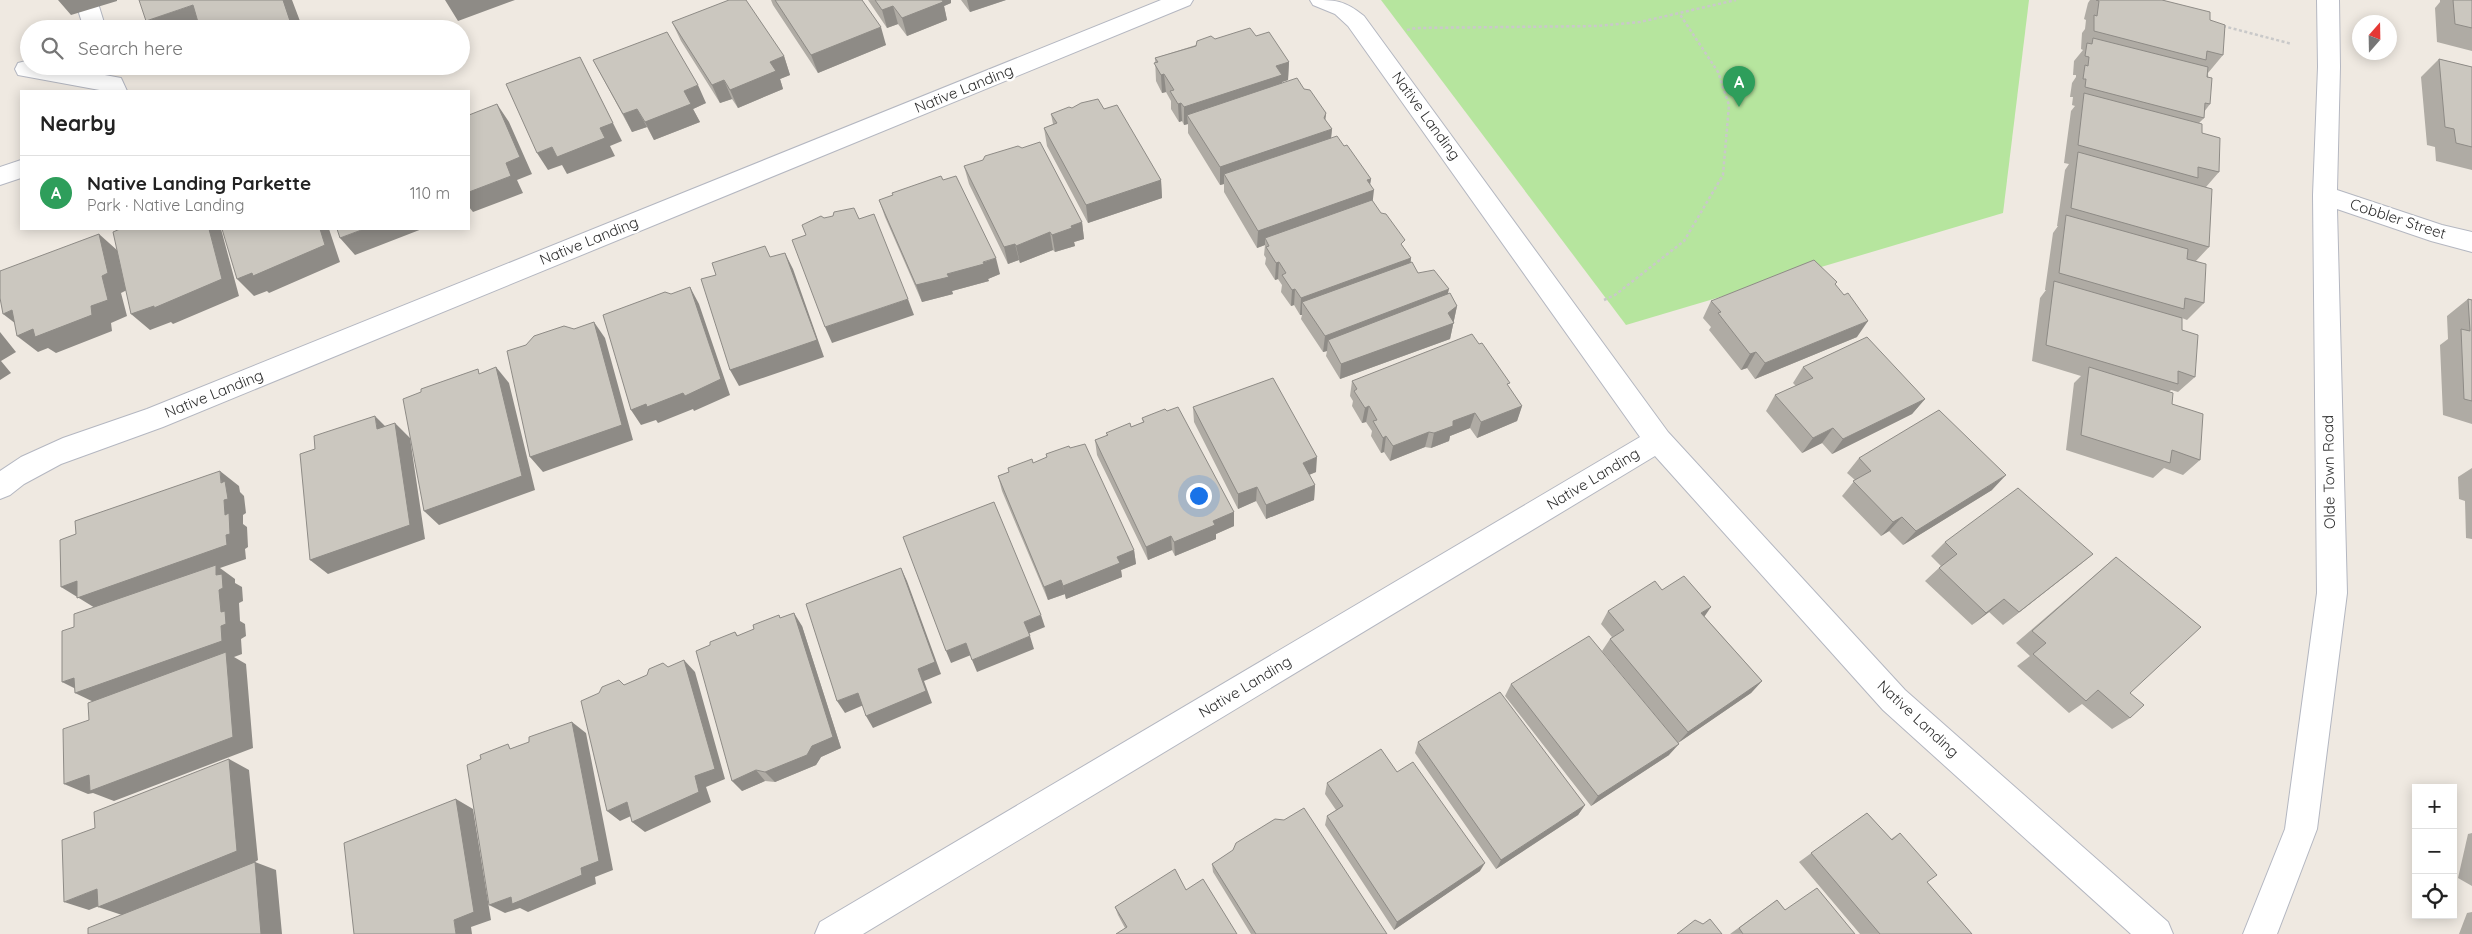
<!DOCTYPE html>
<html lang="en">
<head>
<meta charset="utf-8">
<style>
	:root { --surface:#fff; --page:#f2f2f2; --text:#222; --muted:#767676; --line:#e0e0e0; --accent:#0f766e }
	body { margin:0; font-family:Quicksand,sans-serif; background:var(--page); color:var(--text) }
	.controls { position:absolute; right:15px; bottom:15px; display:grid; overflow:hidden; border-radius:0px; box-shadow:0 2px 12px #0003 }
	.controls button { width:45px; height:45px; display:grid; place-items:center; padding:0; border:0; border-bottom:1px solid var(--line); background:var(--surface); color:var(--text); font:25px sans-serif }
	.compass { position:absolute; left:2352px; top:15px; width:45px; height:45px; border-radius:50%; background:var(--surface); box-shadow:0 2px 12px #0003; rotate:20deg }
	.you { position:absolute; left:1198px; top:495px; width:18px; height:18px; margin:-12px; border:4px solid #fff; border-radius:50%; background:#1a73e8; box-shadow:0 0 0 8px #1a73e833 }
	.badge { display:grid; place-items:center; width:32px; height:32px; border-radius:50%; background:var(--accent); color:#fff; font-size:16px; font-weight:700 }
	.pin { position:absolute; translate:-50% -41px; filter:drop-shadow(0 1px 2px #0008) }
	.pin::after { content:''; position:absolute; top:26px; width:18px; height:15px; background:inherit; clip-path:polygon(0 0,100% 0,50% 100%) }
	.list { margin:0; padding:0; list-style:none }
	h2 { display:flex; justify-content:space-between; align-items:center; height:65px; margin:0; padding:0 20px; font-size:21px }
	h2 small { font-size:16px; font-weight:400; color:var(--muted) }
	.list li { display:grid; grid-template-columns:32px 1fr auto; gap:15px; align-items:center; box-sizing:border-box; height:75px; padding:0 20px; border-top:1px solid var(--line) }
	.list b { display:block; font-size:19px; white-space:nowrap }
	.list p { margin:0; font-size:16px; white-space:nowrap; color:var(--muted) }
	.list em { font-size:16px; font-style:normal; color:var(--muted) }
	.icon { flex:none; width:28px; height:28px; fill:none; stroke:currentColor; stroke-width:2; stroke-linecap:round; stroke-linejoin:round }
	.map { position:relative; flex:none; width:2472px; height:934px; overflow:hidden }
	.search { position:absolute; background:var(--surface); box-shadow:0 2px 12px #0003; left:20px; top:20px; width:450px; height:55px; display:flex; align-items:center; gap:12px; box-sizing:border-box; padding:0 18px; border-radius:28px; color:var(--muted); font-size:19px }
	.panel { position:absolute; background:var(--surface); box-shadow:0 2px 12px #0003; left:20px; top:90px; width:450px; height:140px; border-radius:0px }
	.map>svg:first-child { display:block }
	.green { fill:#b6e59e }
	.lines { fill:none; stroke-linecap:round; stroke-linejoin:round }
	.minor-casing { stroke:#b4b7c1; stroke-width:2 }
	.path { stroke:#c9c9c9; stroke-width:2.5; stroke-dasharray:3 2.5; stroke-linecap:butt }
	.minor { fill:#fff; fill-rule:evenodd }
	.wall { fill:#afaba4 }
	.shaded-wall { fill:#8e8b86 }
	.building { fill:#cbc7bf; stroke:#8e8b86 }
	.labels { text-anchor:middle; stroke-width:5; stroke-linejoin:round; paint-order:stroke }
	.street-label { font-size:15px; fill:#2e2e2e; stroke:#fff }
</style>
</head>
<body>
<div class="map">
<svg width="2472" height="934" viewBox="0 0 2472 934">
	<rect width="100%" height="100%" fill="#efe9e1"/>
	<!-- green -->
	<path class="green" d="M1381,0H2029L2003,213L1626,325Z"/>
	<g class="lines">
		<defs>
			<path id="minor" d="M75,0H97L106,29H84Z
				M1161,0H1193L1190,5L163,427L61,464L24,484L10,495L0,499V471L21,457L63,438L147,409Z
				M1310,0C1336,0 1344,0 1364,16L1668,432L1905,690L2168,922L2173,934H2131L1883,710L1655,456L863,934H815L820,922L1640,437L1348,26L1335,14L1313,5Z
				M2317,0H2339L2340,67L2337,190L2442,225L2472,232V252L2431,241L2337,209L2347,593L2317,829L2277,934H2243L2285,829L2317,593L2313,195L2318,67Z
				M26,61L29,62V66H56L121,78L127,91H105L18,75L15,69L18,63Z
				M21,160V178L0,185V167Z"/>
		</defs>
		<!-- minor casing -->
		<use href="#minor" class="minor-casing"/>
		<!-- path -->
		<path class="path" d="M2223,26L2292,44
			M1407,30L1416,28L1598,26L1640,22L1736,0
			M1604,300L1615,295L1684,241L1723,175L1729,105L1718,72L1679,13"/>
		<!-- minor -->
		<use href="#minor" class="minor"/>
	</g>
	<!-- wall -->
	<path class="wall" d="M771,0H862L886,45L818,73L773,5Z
		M868,0H951V3L944,6L947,20L907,36L898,24L887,28Z
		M961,0H1006L970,12Z
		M2090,0H2162L2210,20L2223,55L2208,73L2210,104L2204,112V118L2199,123L2202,133L2219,172L2206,187L2209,247L2195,262L2204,303L2187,320L2182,318V330L2195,377L2178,392L2171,390L2169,392L2172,404L2200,460L2183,475L2164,468L2153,478L2066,450L2074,383L2081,376L2032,361L2040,298L2046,290H2045L2053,233L2058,226H2057L2065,170L2069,164L2064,163L2071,111L2075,106L2072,105L2073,97H2070L2072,83L2076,77V75H2073L2074,61L2083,50L2081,49L2082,33L2085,29L2086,20L2084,19L2088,3Z
		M2440,0H2472V51L2437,42L2435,8L2440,2Z
		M672,22L784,56L790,75L780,79L783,89L738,108L732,99L720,103L681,41Z
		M1256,36L1289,62L1288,80L1282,82V83L1304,89L1326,113L1325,120L1332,129L1331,138L1344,146L1371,179L1370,184L1372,201L1411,258V262L1418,273L1448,294L1457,306L1450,339L1340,379L1326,356L1327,351L1323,352L1301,319L1302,315H1300L1294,305L1291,306L1281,292L1282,285L1278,279L1275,280L1265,264L1266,258L1264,255L1265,245L1257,248L1224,192V184L1220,185L1188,133V124L1184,125L1182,121L1179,122L1171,109V101L1166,92L1162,93L1156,81L1155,58L1215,39Z
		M2439,59L2472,67V170L2436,161L2435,147L2427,145L2421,77Z
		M593,60L706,103L693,109L700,122L654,140L647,127L632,132Z
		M1072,108L1104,109L1161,180L1162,198L1088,223L1047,146L1044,128L1053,124L1051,114Z
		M964,166L1082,222L1084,239L1074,242L1075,246L1055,252L1053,250L1020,263L1019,260L1008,264L969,184Z
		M879,200L1000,274L988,279L989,281L952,291L953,294L922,302L885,217Z
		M1836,285L1857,337L1755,379L1747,368L1741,370L1709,330L1711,327L1703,318L1711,301Z
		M2468,299L2472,300V424L2443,415L2440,345L2448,339L2447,316Z
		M1803,367L1925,399L1912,414L1832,454L1822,443L1802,453L1766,411L1775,395L1796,386L1793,383Z
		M1352,381L1508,386L1522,406L1517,421L1477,438L1470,428L1450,436L1449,441L1431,448L1425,447L1390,461L1384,452L1381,453L1371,436L1372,431L1366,422L1362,423L1352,406L1353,401L1350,396Z
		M1193,407L1316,472L1309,475L1315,485L1314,500L1266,519L1256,501L1238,509L1194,422Z
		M1142,418L1234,512V526L1216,534V539L1175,556L1172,550L1148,560L1097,455L1095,440L1107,436L1106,433L1131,427L1143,422Z
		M1859,458L1992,490L1903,545L1889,531L1881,536L1842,496L1855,480L1847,473Z
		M1033,463L1134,550L1136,564L1121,570L1122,577L1066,599L1065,594L1048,600L1002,491L998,476Z
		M2472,468V539L2466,538L2465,501L2459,499L2458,477Z
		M1945,542L2093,554L2003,625L1989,612L1972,625L1925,581L1941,566L1931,556Z
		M2116,557L2130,693V718L2112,729L2082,704L2069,713L2017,666L2030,656L2016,643Z
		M1662,590L1704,616L1762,681L1751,693L1678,743L1602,651L1610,639L1612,637L1601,624L1608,611Z
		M781,618L802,626L841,748L821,757L816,765L775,782L765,781L742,791L710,645L735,632L738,636Z
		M1511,684L1669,755L1591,806L1505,696Z
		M1418,742L1585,805L1578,815L1496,869L1415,753Z
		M1397,772L1480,871L1394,930L1325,825L1327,816L1336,810L1325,794L1327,783Z
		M1867,813L1891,839L1900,833L1927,882L1972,934H1860L1799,862Z
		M2472,833V886L2458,878L2468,834Z
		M1212,864L1387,934H1251L1213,872Z
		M1186,890L1237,934L1125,928L1118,915L1115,907Z
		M1777,900L1785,910L1855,934H1730Z
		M2472,912V934H2459L2467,913Z"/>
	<!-- shaded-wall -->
	<path class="shaded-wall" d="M58,0H117V1L71,15Z
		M283,0H292L303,29H267Z
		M445,0H515L458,21Z
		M936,0H951V3L944,6L947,20L907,36L902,18Z
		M967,0H1006L970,12Z
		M193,5L212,29H153L146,21Z
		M893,6L898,24L887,28L882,10Z
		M881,27L886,45L818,73L811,55Z
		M784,56L790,75L780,79L783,89L738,108L730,90L770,62Z
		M580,57L622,141L610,146L615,156L567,174L562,165L548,170L537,153L600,128Z
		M1289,62L1288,80L1282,82V93L1187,115L1188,124L1184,125V107L1276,66Z
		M221,66H252L228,75Z
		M1164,74L1166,92L1162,93L1161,75Z
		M724,80L732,99L720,103L712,85Z
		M698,85L706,103L693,109L700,122L654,140L645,122L684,91Z
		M1181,103L1182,121L1179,122L1178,104Z
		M497,104L509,122L532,174L517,180L523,193L473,212L469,207V192L506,163Z
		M637,109L647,127L632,132L623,114Z
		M1326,113L1324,132L1332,129L1330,147L1224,174V184L1220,185V167L1324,118Z
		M1371,179L1369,191L1374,190L1372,207L1265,238V245L1257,248L1258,231Z
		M1161,180L1162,198L1088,223L1086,205Z
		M1082,222L1084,239L1074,242L1075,246L1055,252L1052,235L1071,226Z
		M209,229H221L239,296L173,324L171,322L150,330L131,314Z
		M320,229H329L340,262L269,293L267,291L254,296L237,279Z
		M364,229H422L355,255L340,238Z
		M1050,232L1053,250L1020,263L1016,246Z
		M99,234L118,251L127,290L121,293L127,316L111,323L112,331L56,353L48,348L38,352L17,336L102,276Z
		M1015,244L1019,260L1008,264L1004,247Z
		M785,253L793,269L824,357L739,386L730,370Z
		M996,258L1000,274L988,279L989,281L952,291L953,294L922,302L916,285Z
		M1411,258L1408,275L1302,302V315H1300L1301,298Z
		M1279,262L1278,279L1275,280L1276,263Z
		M690,287L699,304L730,395L694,411L693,409L658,423L656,420L641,425L631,410Z
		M1295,289L1294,305L1291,306L1292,290Z
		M1449,289L1445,306L1328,340L1327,351L1323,352L1325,336Z
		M908,299L914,315L832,343L825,327Z
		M1457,306L1450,339L1340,379L1341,364L1448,313Z
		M12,310L24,330L3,314Z
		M1868,321L1857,337L1755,379L1765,363Z
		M594,322L605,338L633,440L543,472L530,457Z
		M0,332L16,352L1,361L11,373L0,380Z
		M1756,352L1747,368L1741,370L1750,354Z
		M496,367L509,383L535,490L439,525L424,511Z
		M1925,399L1912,414L1832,454L1843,439Z
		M1369,406L1366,422L1362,423L1365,408Z
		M1522,406L1517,421L1477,438L1481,422Z
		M1475,413L1470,428L1450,436L1449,441L1431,448L1434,433L1453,421Z
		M375,416L390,431L377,429Z
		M395,423L410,438L425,539L328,574L310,560Z
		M1833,428L1822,443L1802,453L1813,438Z
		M1429,432L1425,447L1390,461L1393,446Z
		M1386,436L1384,452L1381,453L1383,438Z
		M1317,457L1316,472L1301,478L1303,463Z
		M220,471L239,486L240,492L244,496L246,513L243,515V524L247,527L248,547L245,549L246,559L220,568L235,579V583L242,587L243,601L239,603L240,621L245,624L246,636L241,639L242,654L234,657L246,664L253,748L114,801L93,793L88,794L64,784L98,704L75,693L80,691L62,682L221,626V612L100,611L61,587L225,515Z
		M2006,475L1992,490L1903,545L1916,531Z
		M1315,485L1314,500L1266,519V505Z
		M1257,487L1256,501L1238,509V494Z
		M1234,512V526L1216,534V539L1175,556L1174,542L1213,521Z
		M1902,517L1889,531L1881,536L1893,522Z
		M1171,536L1172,550L1148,560L1146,547Z
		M1134,550L1136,564L1121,570L1122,577L1066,599L1063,586L1117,557Z
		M2093,554L2077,567L2003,625L2019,612Z
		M901,568L907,581L941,674L924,681L932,703L873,728L866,716L918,669Z
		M1061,580L1065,594L1048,600L1044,587Z
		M2004,599L1989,612L1972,625L1986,613Z
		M1711,607L1702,620L1701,613Z
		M794,613L802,626L841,748L821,757L816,765L775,782L765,772Z
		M1041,615L1045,627L1028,634L1024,622Z
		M1030,636L1034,649L977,672L972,660Z
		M966,643L971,655L951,663L946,651Z
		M684,660L695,672L725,779L706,787L711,802L645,832L632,822L695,776Z
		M1762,681L1751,693L1678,743L1688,732Z
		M858,693L866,704L845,713L837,701Z
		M572,722L586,733L613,870L595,877L596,884L528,912L520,908L505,913L489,905L511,897Z
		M1679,744L1669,755L1591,806L1598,796Z
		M229,759L249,770L258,860L255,862L276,870L282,934H261L122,915L98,907Z
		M756,770L765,781L742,791L732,781Z
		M456,799L473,809L491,920L471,927L472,934H456L454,920Z
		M627,802L640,812L620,821L607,811Z
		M1585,805L1578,815L1496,869L1501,860Z
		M1485,863L1480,871L1394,930L1397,922Z
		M97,889L121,897L89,910L64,902Z"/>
	<!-- building -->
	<path class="building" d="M139,0H283L290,21L267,29H200L193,5L146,21Z
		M729,0H746L784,56L770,62L776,71L730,90L724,80L712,85L672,22Z
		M775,0H862L881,27L811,55Z
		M875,0H942L943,2L902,18L893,6L882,10Z
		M2096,0H2162L2210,12V20L2225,25L2223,55L2207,51L2206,60L2094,31V15L2097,16L2099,1Z
		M2453,0H2472V28L2455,24Z
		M1250,28L1256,36L1269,32L1289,62L1276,66L1282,75L1184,107L1181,103L1178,104L1170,91L1174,90L1164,74L1161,75L1154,63L1158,62L1155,58L1196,46L1197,41L1211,36L1215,39Z
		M667,32L698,85L684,91L691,104L645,122L637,109L623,114L593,60Z
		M2093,38L2208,67L2207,77L2212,78L2210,104L2205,103L2204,118L2085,87L2086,79H2083L2085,65L2088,66L2089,57L2085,56L2087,43L2092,44Z
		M580,57L613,123L600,128L605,138L557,157L552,147L537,153L506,84Z
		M2439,59L2472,67V147L2456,143L2454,129L2445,127Z
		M1297,78L1304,89L1310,90L1326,113L1324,118L1332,129L1220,167L1187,115Z
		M2084,93L2202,124V133L2220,138L2219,172L2198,167V178L2078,145Z
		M1098,99L1104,109L1117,105L1161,180L1086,205L1044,128L1057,123L1051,114L1069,107L1072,108L1081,103Z
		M497,104L520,157L506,163L511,176L469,192V115Z
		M1337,136L1344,146L1347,145L1371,179L1367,180L1374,190L1258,231L1224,174Z
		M1040,142L1082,222L1071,226L1072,228L1052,235L1050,232L1016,246L1015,244L1004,247L964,166L983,160L985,156L1018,146L1022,148Z
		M2078,152L2212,189L2209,247L2071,208Z
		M941,176L943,180L956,176L996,258L983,262L984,264L947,274L949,277L916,285L879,200L893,195L892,193Z
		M1372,200L1381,213L1386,214L1405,240L1401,244L1411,258L1301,298L1295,289L1292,290L1282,275L1286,273L1279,262L1276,263L1266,247L1269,246L1265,238Z
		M854,208L859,219L874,214L908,299L825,327L792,240L806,235L802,225L821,216L824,218L833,216L834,212Z
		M2066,215L2188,249L2187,259L2206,264L2204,303L2185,298L2184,309L2059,273Z
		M120,229H209L222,279L154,308V306L131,314L113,232Z
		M222,229H320L325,245L253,276L252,273L237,279Z
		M337,229H364L340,238Z
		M99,234L108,273L102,276L108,300L91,306L92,315L35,337L33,329L17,336L12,310L3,314L0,298V271Z
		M765,246L770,257L785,253L817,340L730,370L701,279L716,275L712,263Z
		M1814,260L1837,282L1835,284L1844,295L1848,293L1868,321L1765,363L1756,352L1750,354L1718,313L1721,312L1711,301Z
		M1412,262L1418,273L1434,270L1449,289L1325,336L1302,302Z
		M2054,281L2182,318V330L2198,335L2195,377L2178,371V384L2046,345Z
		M690,287L721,379L685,396L683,393L647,407L646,404L631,410L603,315L665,292L671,294Z
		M1450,293L1457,306L1448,313L1454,323L1341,364L1328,340Z
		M2468,299L2472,300V401L2464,399L2461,329L2470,331Z
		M594,322L622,425L530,457L507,351L526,345L534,336L564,326L574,329Z
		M1472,334L1479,344L1482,343L1510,383L1507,384L1522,406L1481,422L1475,413L1453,421V426L1434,433L1429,432L1393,446L1386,436L1383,438L1373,421L1377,420L1369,406L1365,408L1354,391L1357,389L1352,381Z
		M1867,337L1925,399L1843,439L1833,428L1813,438L1775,395L1813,378L1803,367Z
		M496,367L522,476L424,511L403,399L421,392V389L478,369L479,374Z
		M2089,367L2173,393L2172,404L2203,414L2200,460L2172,450L2170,463L2081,435Z
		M1273,378L1317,457L1303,463L1315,485L1266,505L1257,487L1238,494L1193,407Z
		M1178,407L1234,512L1213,521L1215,525L1174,542L1171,536L1146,547L1095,440L1108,435L1106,433L1130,423L1131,427L1144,422L1142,418L1165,409L1167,411Z
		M1939,410L2006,475L1916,531L1902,517L1893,522L1853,481L1871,471L1859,458Z
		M375,416L377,429L395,423L410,525L310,560L300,454L315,449L314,436Z
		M1085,444L1134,550L1117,557L1120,563L1063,586L1061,580L1044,587L998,476L1009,472L1008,468L1032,459L1033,463L1047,457L1046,454L1069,446L1070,448Z
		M220,471L221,483L225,481L228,499L224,500L225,515L229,513L230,534L226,535L227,545L77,598V581L61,587L60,540L76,534L75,521Z
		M2018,488L2093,554L2019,612L2004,599L1986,613L1939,568L1957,554L1945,542Z
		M994,502L1041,615L1024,622L1030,636L972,660L966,643L946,651L903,537Z
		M2116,557L2201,627L2130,693L2144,705L2130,718L2098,690L2086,701L2033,654L2046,643L2032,631Z
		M216,565V575L222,574L223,588L219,590L221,612L225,611L226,624L221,626L222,641L75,693L74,678L62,682V631L74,627V614Z
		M901,568L935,662L918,669L926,691L866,716L858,693L837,701L806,604Z
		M1684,576L1711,607L1701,613L1762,681L1688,732L1610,639L1624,630L1608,611L1655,581L1662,590Z
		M794,613L833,737L812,746L807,755L765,772L756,770L732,781L696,651L710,645V642L735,632L737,636L754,629L753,625L779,615L780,618Z
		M1589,636L1679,744L1598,796L1511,684Z
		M226,652L233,737L90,791L89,775L64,784L63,729L89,720L88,703Z
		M684,660L715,769L695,776L699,792L632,822L627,802L607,811L581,701L599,693L602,687L619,680L624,685L647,675L649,669L663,663L668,667Z
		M1500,692L1585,805L1501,860L1418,742Z
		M572,722L599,861L581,868L582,875L512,904L511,897L489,905L467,765L481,759L480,755L508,744L510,749L529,742V737Z
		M1381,749L1397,772L1413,762L1485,863L1397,922L1327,816L1343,806L1327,783Z
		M229,759L237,851L98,907L97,889L64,902L62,840L95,828L94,812Z
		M456,799L474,912L454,920L456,934H354L344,843Z
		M1304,808L1387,934H1256L1212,864L1233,850L1236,843L1275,819L1284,820Z
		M1867,813L1892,840L1900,833L1937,875L1927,882L1972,934H1880L1811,853Z
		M255,862L261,934H88V928Z
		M1175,869L1186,890L1203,879L1237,934H1116L1127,927L1115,907Z
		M1817,888L1855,934H1743L1739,928L1777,900L1785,910Z
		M1710,919L1722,934H1677L1695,920L1703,924Z"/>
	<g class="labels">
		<!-- street labels -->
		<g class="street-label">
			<text transform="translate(964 89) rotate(-22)" y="5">Native Landing</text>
			<text transform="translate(1426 116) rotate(54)" y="5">Native Landing</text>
			<text transform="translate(2398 219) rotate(18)" y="5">Cobbler Street</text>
			<text transform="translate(589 241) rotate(-22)" y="5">Native Landing</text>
			<text transform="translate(214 394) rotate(-22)" y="5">Native Landing</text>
			<text transform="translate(2329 472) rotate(-91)" y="5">Olde Town Road</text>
			<text transform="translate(1593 479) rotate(-31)" y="5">Native Landing</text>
			<text transform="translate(1245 687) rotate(-31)" y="5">Native Landing</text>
			<text transform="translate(1918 719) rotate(43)" y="5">Native Landing</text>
		</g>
	</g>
</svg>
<div class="controls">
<button>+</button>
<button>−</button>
<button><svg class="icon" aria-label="locate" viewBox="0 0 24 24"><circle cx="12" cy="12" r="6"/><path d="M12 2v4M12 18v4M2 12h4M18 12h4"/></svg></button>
</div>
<svg class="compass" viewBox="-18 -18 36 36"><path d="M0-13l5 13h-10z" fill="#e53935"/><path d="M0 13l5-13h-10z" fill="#767676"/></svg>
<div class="you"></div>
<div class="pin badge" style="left:1739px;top:107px;background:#2e9e5b">A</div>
<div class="search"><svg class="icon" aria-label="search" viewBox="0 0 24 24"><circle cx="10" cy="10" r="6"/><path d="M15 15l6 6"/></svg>Search here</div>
<section class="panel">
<h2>Nearby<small></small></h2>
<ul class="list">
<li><span class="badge" style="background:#2e9e5b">A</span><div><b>Native Landing Parkette</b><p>Park · Native Landing</p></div><em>110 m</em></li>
</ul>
</section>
</div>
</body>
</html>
